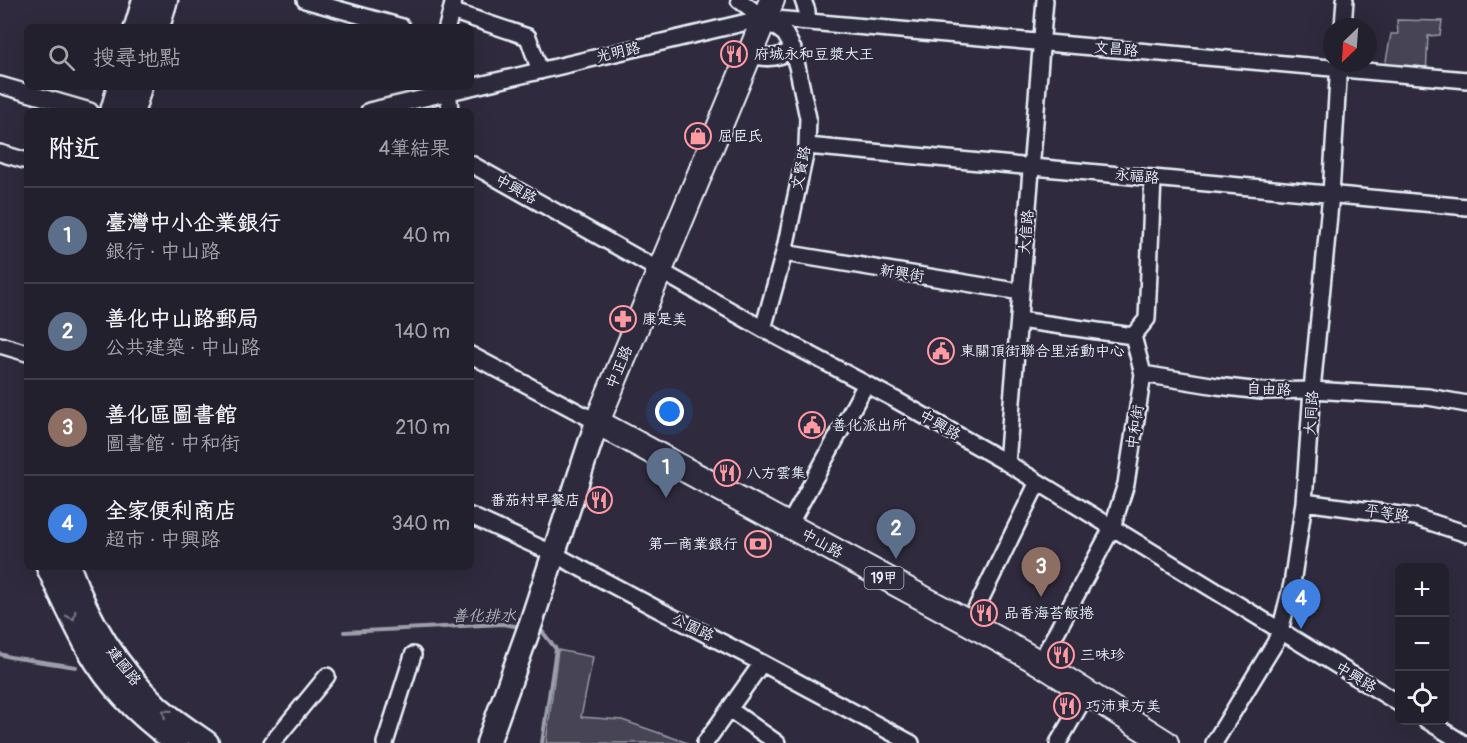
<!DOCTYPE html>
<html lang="zh-TW">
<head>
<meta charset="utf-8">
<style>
	:root { --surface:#23202e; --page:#2b2836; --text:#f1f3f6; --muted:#a3a3aa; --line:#403e4a; --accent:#bca0f2 }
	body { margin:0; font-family:Pangolin,"LXGW WenKai TC",sans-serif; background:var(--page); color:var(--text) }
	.controls { position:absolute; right:18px; bottom:18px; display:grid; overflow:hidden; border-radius:9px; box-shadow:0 6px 24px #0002 }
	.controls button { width:54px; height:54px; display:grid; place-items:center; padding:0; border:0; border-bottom:2px solid var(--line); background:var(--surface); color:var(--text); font:30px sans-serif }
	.compass { position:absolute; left:1323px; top:18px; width:54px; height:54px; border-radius:50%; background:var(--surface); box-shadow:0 6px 24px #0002; rotate:205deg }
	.you { position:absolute; left:670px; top:412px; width:21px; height:21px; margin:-15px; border:4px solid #fff; border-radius:50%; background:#1a73e8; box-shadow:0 0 0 9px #1a73e833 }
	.badge { display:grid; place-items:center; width:39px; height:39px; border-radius:50%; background:var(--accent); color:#fff; font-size:20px; font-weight:700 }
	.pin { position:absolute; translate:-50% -50px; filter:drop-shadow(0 2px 3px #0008) }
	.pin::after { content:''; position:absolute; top:32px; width:21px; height:18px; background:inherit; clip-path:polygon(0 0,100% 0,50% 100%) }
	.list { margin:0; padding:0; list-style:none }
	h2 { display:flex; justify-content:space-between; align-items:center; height:78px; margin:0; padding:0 24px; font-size:26px }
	h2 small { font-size:20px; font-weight:400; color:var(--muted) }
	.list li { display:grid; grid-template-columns:39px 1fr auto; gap:18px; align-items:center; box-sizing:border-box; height:96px; padding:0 24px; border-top:2px solid var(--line) }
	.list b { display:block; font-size:22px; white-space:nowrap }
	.list p { margin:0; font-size:20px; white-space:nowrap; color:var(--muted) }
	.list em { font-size:20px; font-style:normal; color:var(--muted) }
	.icon { flex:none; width:33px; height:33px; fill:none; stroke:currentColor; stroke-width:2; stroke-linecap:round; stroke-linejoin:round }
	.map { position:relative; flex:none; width:1467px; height:743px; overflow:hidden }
	.search { position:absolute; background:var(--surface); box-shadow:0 6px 24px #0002; left:24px; top:24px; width:450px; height:66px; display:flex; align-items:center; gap:15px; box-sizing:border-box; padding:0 21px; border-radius:9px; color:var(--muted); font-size:22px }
	.panel { position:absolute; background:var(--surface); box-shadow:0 6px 24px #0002; left:24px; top:108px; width:450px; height:462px; border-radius:9px }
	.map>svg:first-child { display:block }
	.green { fill:#464455; stroke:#979aa6; stroke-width:1.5 }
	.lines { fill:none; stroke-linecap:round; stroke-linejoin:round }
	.stream { stroke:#9c9fab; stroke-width:4 }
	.street-casing { stroke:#e8f1f8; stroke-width:20 }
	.secondary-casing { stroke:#e8f1f8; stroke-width:27 }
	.primary-casing { stroke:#e8f1f8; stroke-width:28 }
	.street { stroke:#2f2a3d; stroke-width:15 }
	.secondary { stroke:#2f2a3d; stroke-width:22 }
	.primary { stroke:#2f2a3d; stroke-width:24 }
	.oneway { stroke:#70707e }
	.labels { text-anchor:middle; stroke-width:4.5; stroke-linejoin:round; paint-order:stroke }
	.shield { fill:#2f2a3d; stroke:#b0b5c0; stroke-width:1.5 }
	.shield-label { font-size:14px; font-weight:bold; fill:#e8f1f8 }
	.street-label { font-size:15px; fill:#e8f1f8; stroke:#2f2a3d }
	.poi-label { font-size:15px; fill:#e8f1f8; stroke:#2f2a3d; text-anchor:start }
	.water-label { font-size:16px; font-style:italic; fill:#afb4be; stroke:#2f2a3d }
</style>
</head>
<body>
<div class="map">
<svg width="1467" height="743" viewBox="0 0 1467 743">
	<rect width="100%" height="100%" fill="#2f2a3d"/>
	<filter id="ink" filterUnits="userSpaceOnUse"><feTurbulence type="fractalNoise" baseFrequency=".0167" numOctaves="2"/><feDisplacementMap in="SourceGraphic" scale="12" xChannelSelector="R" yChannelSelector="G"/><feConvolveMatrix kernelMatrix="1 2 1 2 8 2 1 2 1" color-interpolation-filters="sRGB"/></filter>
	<g filter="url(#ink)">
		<!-- green -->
		<path class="green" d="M1397,20L1442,21L1440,35L1428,36L1426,75L1384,71L1391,34H1398Z
			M558,650L593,657L581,717L622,720L688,743H546Z"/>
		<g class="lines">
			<!-- stream -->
			<path class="stream" d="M536,629L541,630L556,649L542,743
				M344,632L502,624L522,627
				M0,654L10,657L76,667"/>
			<defs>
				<path id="street" d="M305,0L402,27
					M739,0L785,34L790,43L797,66L808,118L807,146L796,196L784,253L763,329
					M803,0L807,11V21
					M451,11L528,37L540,71
					M447,27L454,0
					M1343,27L1345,0
					M749,54C765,60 779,59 793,49
					M0,85L90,111
					M448,87L450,111
					M471,87L764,18L1467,80
					M369,111L471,87
					M807,146L1467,207
					M0,153L27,161
					M471,164L772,334L896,400L1007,463L1400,704
					M784,253L1021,292
					M1019,320L1133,336
					M0,345L27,353
					M471,355L597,422
					M1143,374L1217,386L1261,391L1312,390L1428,397L1467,404
					M1007,463L1045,0
					M1304,502L1415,517L1467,534
					M471,516L554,554L661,611L762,663L911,743
					M789,525L866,384
					M969,623L1038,482
					M1040,663L1112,528L1126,484L1143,374L1133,336L1147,319L1153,178
					M729,709L777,743
					M1426,720L1463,743
					M272,743L327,676
					M385,743L413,655
					M705,743L762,663
					M1058,743L1087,693
					M1214,743L1275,643L1280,631L1292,584L1304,502L1312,390L1331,194L1339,63"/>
				<path id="secondary" d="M136,27L144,0
					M158,27L166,0
					M112,111L119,87
					M133,111L140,87
					M48,567C61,595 74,623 89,650C110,687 143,719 177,743
					M69,567C87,619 118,669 158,707C173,720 190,731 207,743
					M488,743L531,623L597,422"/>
				<path id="primary" d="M772,0L597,422L969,623L1040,663L1166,743"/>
			</defs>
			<!-- street casing -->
			<use href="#street" class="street-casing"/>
			<!-- secondary casing -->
			<use href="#secondary" class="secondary-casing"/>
			<!-- primary casing -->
			<use href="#primary" class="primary-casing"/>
			<!-- street -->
			<use href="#street" class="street"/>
			<!-- secondary -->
			<use href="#secondary" class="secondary"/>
			<!-- primary -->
			<use href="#primary" class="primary"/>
		</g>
		<!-- one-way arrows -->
		<defs><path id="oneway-chevron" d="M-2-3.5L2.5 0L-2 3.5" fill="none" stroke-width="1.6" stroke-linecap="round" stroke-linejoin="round" transform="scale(1.5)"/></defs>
		<g class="oneway">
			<use href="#oneway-chevron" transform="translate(72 616) rotate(63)"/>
			<use href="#oneway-chevron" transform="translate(166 713) rotate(-140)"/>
		</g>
	</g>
	<!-- icons -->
	<defs>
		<symbol id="restaurant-ring" viewBox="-11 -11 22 22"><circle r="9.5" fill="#2f2a3d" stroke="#ff9aa2" stroke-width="1.5"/><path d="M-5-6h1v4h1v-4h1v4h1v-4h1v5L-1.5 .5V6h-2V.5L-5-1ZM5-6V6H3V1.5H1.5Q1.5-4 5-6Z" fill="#ff9aa2"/></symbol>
		<symbol id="shop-ring" viewBox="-11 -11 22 22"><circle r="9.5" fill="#2f2a3d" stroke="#ff9aa2" stroke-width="1.5"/><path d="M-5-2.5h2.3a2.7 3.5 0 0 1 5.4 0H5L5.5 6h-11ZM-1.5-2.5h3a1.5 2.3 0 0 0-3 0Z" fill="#ff9aa2"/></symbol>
		<symbol id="pharmacy-ring" viewBox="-11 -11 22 22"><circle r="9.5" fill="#2f2a3d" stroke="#ff9aa2" stroke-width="1.5"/><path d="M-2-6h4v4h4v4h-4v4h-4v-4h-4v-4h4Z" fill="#ff9aa2"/></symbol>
		<symbol id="civic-ring" viewBox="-11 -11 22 22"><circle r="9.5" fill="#2f2a3d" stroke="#ff9aa2" stroke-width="1.5"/><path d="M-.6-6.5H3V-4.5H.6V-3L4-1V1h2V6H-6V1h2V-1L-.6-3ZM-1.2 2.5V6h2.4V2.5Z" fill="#ff9aa2"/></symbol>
		<symbol id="bank-ring" viewBox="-11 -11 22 22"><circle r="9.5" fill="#2f2a3d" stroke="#ff9aa2" stroke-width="1.5"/><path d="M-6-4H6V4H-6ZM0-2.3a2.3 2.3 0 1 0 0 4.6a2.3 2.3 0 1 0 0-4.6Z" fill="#ff9aa2"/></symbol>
	</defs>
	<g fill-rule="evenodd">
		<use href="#restaurant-ring" x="719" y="39" width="30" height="30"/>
		<use href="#shop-ring" x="683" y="121" width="30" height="30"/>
		<use href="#pharmacy-ring" x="608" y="304" width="30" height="30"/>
		<use href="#civic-ring" x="926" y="336" width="30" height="30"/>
		<use href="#civic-ring" x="797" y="410" width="30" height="30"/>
		<use href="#restaurant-ring" x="712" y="458" width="30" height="30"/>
		<use href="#restaurant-ring" x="584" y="485" width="30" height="30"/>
		<use href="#bank-ring" x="743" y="529" width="30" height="30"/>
		<use href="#restaurant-ring" x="969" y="598" width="30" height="30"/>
		<use href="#restaurant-ring" x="1046" y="640" width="30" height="30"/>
		<use href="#restaurant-ring" x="1052" y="691" width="30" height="30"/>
	</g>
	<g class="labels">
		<!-- shield labels -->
		<rect class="shield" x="864.5" y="567" width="39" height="22" rx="4.5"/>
		<g class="shield-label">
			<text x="884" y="583">19甲</text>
		</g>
		<!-- street labels -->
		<g class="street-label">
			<text transform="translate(1116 49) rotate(5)" y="5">文昌路</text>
			<text transform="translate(618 52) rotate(-13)" y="5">光明路</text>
			<text transform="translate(801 168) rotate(-79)" y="5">文賢路</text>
			<text transform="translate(1137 176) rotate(5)" y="5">永福路</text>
			<text transform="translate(516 189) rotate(29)" y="5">中興路</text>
			<text transform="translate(1026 232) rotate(-85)" y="5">大信路</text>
			<text transform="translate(902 273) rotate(9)" y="5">新興街</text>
			<text transform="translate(619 367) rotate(-67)" y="5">中正路</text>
			<text transform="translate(1269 389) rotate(2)" y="5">自由路</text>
			<text transform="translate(1311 413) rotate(-86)" y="5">大同路</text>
			<text transform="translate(940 425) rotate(30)" y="5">中興路</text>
			<text transform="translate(1135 427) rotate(-81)" y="5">中和街</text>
			<text transform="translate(1387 513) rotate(8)" y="5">平等路</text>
			<text transform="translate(822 543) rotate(29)" y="5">中山路</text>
			<text transform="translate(693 627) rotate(26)" y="5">公園路</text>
			<text transform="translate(124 666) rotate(52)" y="5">建國路</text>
			<text transform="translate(1356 677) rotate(31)" y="5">中興路</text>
		</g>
		<!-- poi labels -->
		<g class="poi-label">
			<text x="754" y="59">府城永和豆漿大王</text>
			<text x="718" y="141">屈臣氏</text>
			<text x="642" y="324">康是美</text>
			<text x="960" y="356">東關頂街聯合里活動中心</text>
			<text x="832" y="430">善化派出所</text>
			<text x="746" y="478">八方雲集</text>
			<text x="580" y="505" text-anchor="end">番茄村早餐店</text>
			<text x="738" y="549" text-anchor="end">第一商業銀行</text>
			<text x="1004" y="618">品香海苔飯捲</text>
			<text x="1080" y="660">三味珍</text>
			<text x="1086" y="711">巧沛東方美</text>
		</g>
		<!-- water labels -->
		<g class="water-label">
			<text x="484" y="621">善化排水</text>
		</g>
	</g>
</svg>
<div class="controls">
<button>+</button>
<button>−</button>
<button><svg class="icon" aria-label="locate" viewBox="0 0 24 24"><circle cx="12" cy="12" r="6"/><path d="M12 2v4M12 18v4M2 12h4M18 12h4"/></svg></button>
</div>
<svg class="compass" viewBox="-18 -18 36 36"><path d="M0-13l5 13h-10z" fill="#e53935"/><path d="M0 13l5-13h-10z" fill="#a3a3aa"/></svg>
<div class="you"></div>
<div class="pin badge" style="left:666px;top:498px;background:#5c6f8a">1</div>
<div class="pin badge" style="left:896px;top:559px;background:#5c6f8a">2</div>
<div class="pin badge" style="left:1041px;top:597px;background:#8d6e63">3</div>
<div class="pin badge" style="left:1301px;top:629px;background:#3f7fe0">4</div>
<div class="search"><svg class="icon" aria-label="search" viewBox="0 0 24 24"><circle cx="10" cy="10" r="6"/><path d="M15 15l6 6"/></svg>搜尋地點</div>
<section class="panel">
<h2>附近<small>4筆結果</small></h2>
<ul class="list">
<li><span class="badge" style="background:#5c6f8a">1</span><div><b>臺灣中小企業銀行</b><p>銀行 · 中山路</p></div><em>40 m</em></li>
<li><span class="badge" style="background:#5c6f8a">2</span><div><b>善化中山路郵局</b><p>公共建築 · 中山路</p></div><em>140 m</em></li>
<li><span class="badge" style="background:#8d6e63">3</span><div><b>善化區圖書館</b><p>圖書館 · 中和街</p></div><em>210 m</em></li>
<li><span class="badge" style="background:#3f7fe0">4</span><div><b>全家便利商店</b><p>超市 · 中興路</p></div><em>340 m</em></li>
</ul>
</section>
</div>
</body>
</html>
